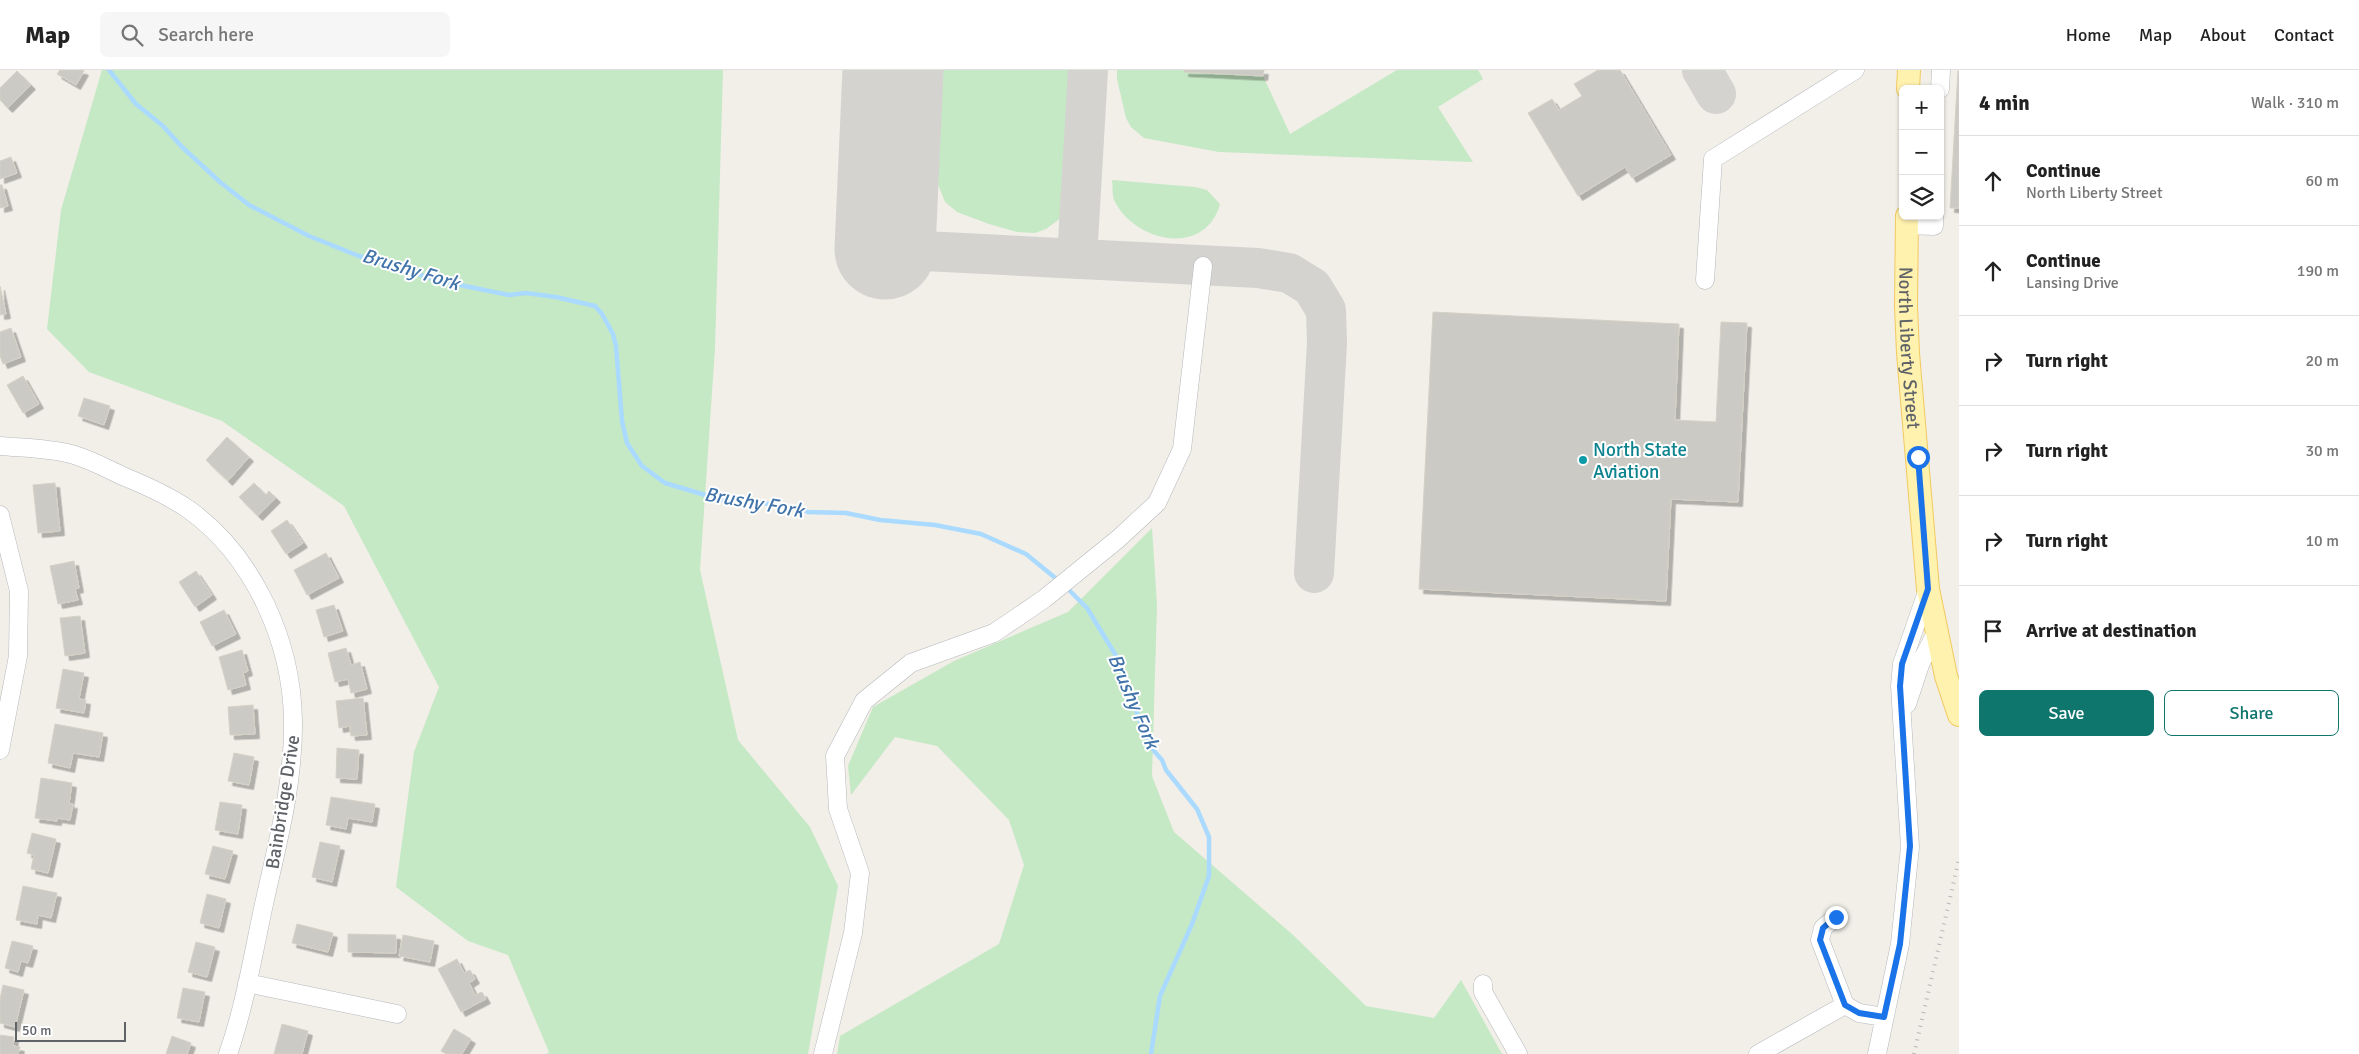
<!DOCTYPE html>
<html lang="en">
<head>
<meta charset="utf-8">
<style>
	:root { --surface:#fff; --page:#f6f6f6; --text:#222; --muted:#767676; --line:#e0e0e0; --accent:#0f766e }
	body { margin:0; font-family:Signika,sans-serif; background:var(--page); color:var(--text) }
	.controls { position:absolute; right:15px; top:15px; display:grid; overflow:hidden; border-radius:8px; box-shadow:0 1px 4px #0004 }
	.controls button { width:45px; height:45px; display:grid; place-items:center; padding:0; border:0; border-bottom:1px solid var(--line); background:var(--surface); color:var(--text); font:25px sans-serif }
	.scale { position:absolute; left:15px; bottom:12px; width:111px; box-sizing:border-box; padding-left:5px; border:2px solid #5f6368; border-top:0; font-size:14px; line-height:18px; white-space:nowrap; color:#5f6368; -webkit-text-stroke:4px #fff; paint-order:stroke }
	.stop { position:absolute; width:15px; height:15px; margin:-11px; border:4px solid #1a73e8; border-radius:50%; background:#fff }
	.stop.end { background:#1a73e8; border-color:#fff; box-shadow:0 1px 5px #0008 }
	.list { margin:0; padding:0; list-style:none }
	h2 { display:flex; justify-content:space-between; align-items:center; height:65px; margin:0; padding:0 20px; font-size:21px }
	h2 small { font-size:16px; font-weight:400; color:var(--muted) }
	.list li { display:grid; grid-template-columns:32px 1fr auto; gap:15px; align-items:center; box-sizing:border-box; height:90px; padding:0 20px; border-top:1px solid var(--line) }
	.list b { display:block; font-size:19px; white-space:nowrap }
	.list p { margin:0; font-size:16px; white-space:nowrap; color:var(--muted) }
	.list em { font-size:16px; font-style:normal; color:var(--muted) }
	.actions { display:flex; gap:10px; padding:15px 20px }
	.actions a { flex:1; padding:11px 0; border:1px solid var(--accent); border-radius:8px; text-align:center; font-size:18px; color:var(--accent) }
	.actions .main { background:var(--accent); color:#fff }
	.icon { flex:none; width:28px; height:28px; fill:none; stroke:currentColor; stroke-width:2; stroke-linecap:round; stroke-linejoin:round }
	.map { position:relative; flex:none; width:1959px; height:984px; overflow:hidden }
	header { display:flex; align-items:center; gap:30px; box-sizing:border-box; height:70px; padding:0 25px; background:var(--surface); border-bottom:1px solid var(--line) }
	header strong { font-size:24px }
	nav { display:flex; gap:28px; margin-inline-start:auto; font-size:18px }
	.search { width:350px; height:45px; background:var(--page); display:flex; align-items:center; gap:12px; box-sizing:border-box; padding:0 18px; border-radius:8px; color:var(--muted); font-size:19px }
	main { display:flex }
	aside { flex:1; background:var(--surface) }
	.map>svg:first-child { display:block }
	.green { fill:#c5e8c5 }
	.lines { fill:none; stroke-linecap:round; stroke-linejoin:round }
	.stream { stroke:#aadaff; stroke-width:4.5 }
	.taxiway { stroke:#d4d3d0; stroke-width:40 }
	.runway { stroke:#d4d3d0; stroke-width:101 }
	.building { fill:#cccac5; stroke:#d6d1c6; filter:url(#shadow) }
	.minor-casing { stroke:#b5b8bc; stroke-width:19 }
	.major-casing { stroke:#f2c960; stroke-width:24 }
	.minor { stroke:#fff; stroke-width:18 }
	.major { stroke:#fff2af; stroke-width:22 }
	.rail { stroke:#b6b7b8; stroke-width:4; stroke-dasharray:1 6; stroke-linecap:butt }
	.route { stroke:#1a73e8; stroke-width:6 }
	.culture-dot { fill:#0f9aa8; stroke:#fff; stroke-width:2 }
	.labels { text-anchor:middle; stroke-width:4; stroke-linejoin:round; paint-order:stroke }
	.street-label { font-size:19px; fill:#5f6368; stroke:#fff }
	.culture-label { font-size:19px; fill:#0d838f; stroke:#fff; text-anchor:start }
	.water-label { font-size:20px; font-style:italic; fill:#4174aa; stroke:#fff }
</style>
</head>
<body>
<header>
<strong>Map</strong>
<div class="search"><svg class="icon" aria-label="search" viewBox="0 0 24 24"><circle cx="10" cy="10" r="6"/><path d="M15 15l6 6"/></svg>Search here</div>
<nav><a>Home</a><a>Map</a><a>About</a><a>Contact</a></nav>
</header>
<main>
<div class="map">
<svg width="1959" height="984" viewBox="0 0 1959 984">
	<defs>
		<filter id="shadow"><feDropShadow dx="4.5" dy="4.5" stdDeviation="0" flood-color="#0004"/></filter>
	</defs>
	<rect width="100%" height="100%" fill="#f1efe8"/>
	<!-- green -->
	<path class="green" d="M102,0H723L715,278L700,500L738,670L810,757L838,816L808,984H547L549,982L508,885L468,871L396,817L414,682L439,617L344,436L222,351L89,302L47,259L61,140Z
		M942,0H1077L1071,112L1061,148L1046,159L1035,163L1017,162L989,154L957,142L945,132L937,112Z
		M1117,0H1184L1185,2L1263,6L1290,64L1397,0H1478L1483,9L1438,37L1473,92L1219,82L1144,68L1131,57L1126,48L1117,9Z
		M1112,110L1195,117L1207,120L1220,134C1205,188 1134,172 1114,130C1112,124 1113,117 1112,110Z
		M1152,458L1157,535L1152,706L1174,762L1292,864L1366,936L1434,948L1461,910L1502,984H837L840,966L999,874L1024,795L1009,750L937,676L895,667L851,725L848,696L873,637L954,591L1068,542Z"/>
	<g class="lines">
		<!-- stream -->
		<path class="stream" d="M109,0L136,34L163,56L182,77L220,112L249,135L309,166L359,186L440,211L509,225L526,223L556,227L595,236L602,244L613,264L616,276L622,351L627,373L642,396L665,413L722,430L754,431L788,438H801L808,442L846,443L880,450L935,455L981,464L1026,484L1059,511
			M1065,516L1087,538L1118,589L1125,611L1132,625L1138,647L1154,681L1162,690L1166,700L1197,739L1209,767V806L1192,854L1160,926L1151,984"/>
		<!-- taxiway -->
		<path class="taxiway" d="M1702,0L1716,24
			M885,179L1258,198L1289,203L1312,217L1326,240L1327,273L1314,503
			M1077,189L1088,0"/>
		<!-- runway -->
		<path class="runway" d="M885,179L893,0"/>
	</g>
	<!-- building -->
	<path class="building" d="M60,0H82L84,1L76,15L57,4Z
		M1184,0H1264L1263,6L1184,2Z
		M1598,0H1620L1671,85L1632,108L1625,97L1578,126L1528,43L1552,29L1559,40L1582,26L1574,14Z
		M17,1L31,15L8,38L0,30V18Z
		M1958,1H1959V138H1950Z
		M11,87L17,103L0,109V91Z
		M0,115H2L8,136L0,138Z
		M0,216L6,244L0,245Z
		M1433,242L1679,254L1675,350L1716,352L1721,252L1747,253L1738,432L1671,429L1666,531L1419,519Z
		M11,258L21,287L3,294L0,286V262Z
		M23,306L39,334L23,343L7,315Z
		M84,328L110,336L104,355L78,346Z
		M227,367L249,387L228,411L206,390Z
		M55,413L60,461L38,463L33,415Z
		M254,413L266,425L269,421L276,428L258,446L239,427Z
		M287,450L303,473L286,484L271,461Z
		M326,483L339,508L307,525L294,500Z
		M74,491L79,518L75,519L78,530L58,534L50,496Z
		M196,501L212,525L195,537L179,512Z
		M334,535L343,561L324,567L316,540Z
		M224,540L236,564L212,576L200,552Z
		M80,546L85,583L65,586L60,548Z
		M346,578L351,595L360,592L367,619L351,623L348,609L335,612L328,583Z
		M242,580L248,601L243,603L246,615L228,620L219,587Z
		M63,599L84,603L79,629L86,630L84,643L56,638Z
		M363,628L367,665L351,666L350,656L339,658L336,631Z
		M253,635L255,664L230,665L228,637Z
		M55,654L103,663L99,687L73,683L70,698L48,693Z
		M337,678L359,680L357,709L336,708Z
		M234,683L254,687L249,715L228,711Z
		M41,708L72,713L69,734H73L70,750L57,748V751L35,748Z
		M331,727L375,734L372,752L348,748L346,759L326,755Z
		M220,732L242,735L238,764L215,760Z
		M32,763L56,769L48,803L31,799L34,785L27,783Z
		M320,772L340,776L332,812L312,807Z
		M213,776L233,781L225,809L205,804Z
		M23,816L57,823L51,848L38,845L37,854L16,850Z
		M207,824L226,829L219,858L200,853Z
		M297,854L333,863L328,882L292,873Z
		M348,864L396,865V883L348,882Z
		M403,865L434,871L430,892L399,886Z
		M12,871L33,876L28,893L21,891L18,902L5,898Z
		M196,872L215,877L207,907L188,902Z
		M457,889L464,903L470,900L475,909L469,913L475,925L482,922L486,929L461,942L438,899Z
		M3,915L24,920L15,957L0,953V929Z
		M183,918L205,922L199,952L177,948Z
		M282,954L308,961L302,984H274Z
		M454,959L471,969L462,984H446L441,981Z
		M0,965L14,967L13,976L20,977L18,984H0Z
		M172,966L191,973L187,984H166Z"/>
	<g class="lines">
		<defs>
			<path id="minor" d="M1940,19L1941,0
				M1907,155L1934,156V146
				M1705,210L1713,89L1855,0
				M0,376C23,378 48,378 71,384C90,389 107,399 125,407C147,416 169,426 188,439C254,486 292,572 293,651C294,713 277,775 264,834C253,884 245,936 228,984
				M0,445L19,521L18,586L0,680
				M1907,634L1921,592L1936,563
				M1836,847L1823,858L1820,870L1845,935L1859,943L1884,947
				M247,913L397,944
				M1483,914V922L1518,984
				M823,984L853,863L860,803L838,739L835,686L864,631L911,593L994,563L1044,529L1118,469L1157,433L1182,379L1203,196
				M1758,984L1845,935
				M1877,984L1900,874L1910,777L1900,616L1902,594L1928,519"/>
			<g id="major">
				<path d="M1908,19L1909,0"/>
				<path id="s1" d="M1907,146L1906,236L1908,283L1928,519L1946,606L1959,645"/>
			</g>
		</defs>
		<!-- minor casing -->
		<use href="#minor" class="minor-casing"/>
		<!-- major casing -->
		<use href="#major" class="major-casing"/>
		<!-- minor -->
		<use href="#minor" class="minor"/>
		<!-- major -->
		<use href="#major" class="major"/>
		<!-- rail -->
		<path class="rail" d="M1914,984L1959,789"/>
	</g>
	<g class="lines">
		<!-- route -->
		<path class="route" d="M1836,847L1823,858L1820,870L1845,935L1859,943L1884,947L1900,874L1910,776L1900,616L1902,594L1928,519L1918,387"/>
	</g>
	<!-- markers -->
	<circle class="culture-dot" cx="1583" cy="390" r="5"/>
	<g class="labels">
		<!-- street labels -->
		<g class="street-label">
			<text dy="7" stroke="none"><textPath href="#s1" startOffset="132">North Liberty Street</textPath></text>
			<text transform="translate(282 732) rotate(-81)" y="7">Bainbridge Drive</text>
		</g>
		<!-- culture labels -->
		<g class="culture-label">
			<text x="1593" y="386">North State<tspan x="1593" dy="22">Aviation</tspan></text>
		</g>
		<!-- water labels -->
		<g class="water-label">
			<text transform="translate(411 199) rotate(17)" y="7">Brushy Fork</text>
			<text transform="translate(754 432) rotate(10)" y="7">Brushy Fork</text>
			<text transform="translate(1134 631) rotate(67)" y="7">Brushy Fork</text>
		</g>
	</g>
</svg>
<div class="controls">
<button>+</button>
<button>−</button>
<button><svg class="icon" aria-label="layers" viewBox="0 0 24 24"><path d="M12 4l9 5-9 5-9-5zM3 14l9 5 9-5"/></svg></button>
</div>
<div class="scale">50 m</div>
<div class="stop" style="left:1918px;top:387px"></div>
<div class="stop end" style="left:1836px;top:847px"></div>
</div>
<aside>
<h2>4 min<small>Walk · 310 m</small></h2>
<ul class="list">
<li><svg class="icon" aria-label="ahead" viewBox="0 0 24 24"><path d="M12 20V5M6 11l6-6 6 6"/></svg><div><b>Continue</b><p>North Liberty Street</p></div><em>60 m</em></li>
<li><svg class="icon" aria-label="ahead" viewBox="0 0 24 24"><path d="M12 20V5M6 11l6-6 6 6"/></svg><div><b>Continue</b><p>Lansing Drive</p></div><em>190 m</em></li>
<li><svg class="icon" aria-label="right" viewBox="0 0 24 24"><path d="M7 20v-9h11M14 6l5 5-5 5"/></svg><div><b>Turn right</b></div><em>20 m</em></li>
<li><svg class="icon" aria-label="right" viewBox="0 0 24 24"><path d="M7 20v-9h11M14 6l5 5-5 5"/></svg><div><b>Turn right</b></div><em>30 m</em></li>
<li><svg class="icon" aria-label="right" viewBox="0 0 24 24"><path d="M7 20v-9h11M14 6l5 5-5 5"/></svg><div><b>Turn right</b></div><em>10 m</em></li>
<li><svg class="icon" aria-label="arrive" viewBox="0 0 24 24"><path d="M6 21V4h12l-3 4 3 4H6"/></svg><div><b>Arrive at destination</b></div></li>
</ul>
<div class="actions"><a class="main">Save</a><a>Share</a></div>
</aside>
</main>
</body>
</html>
